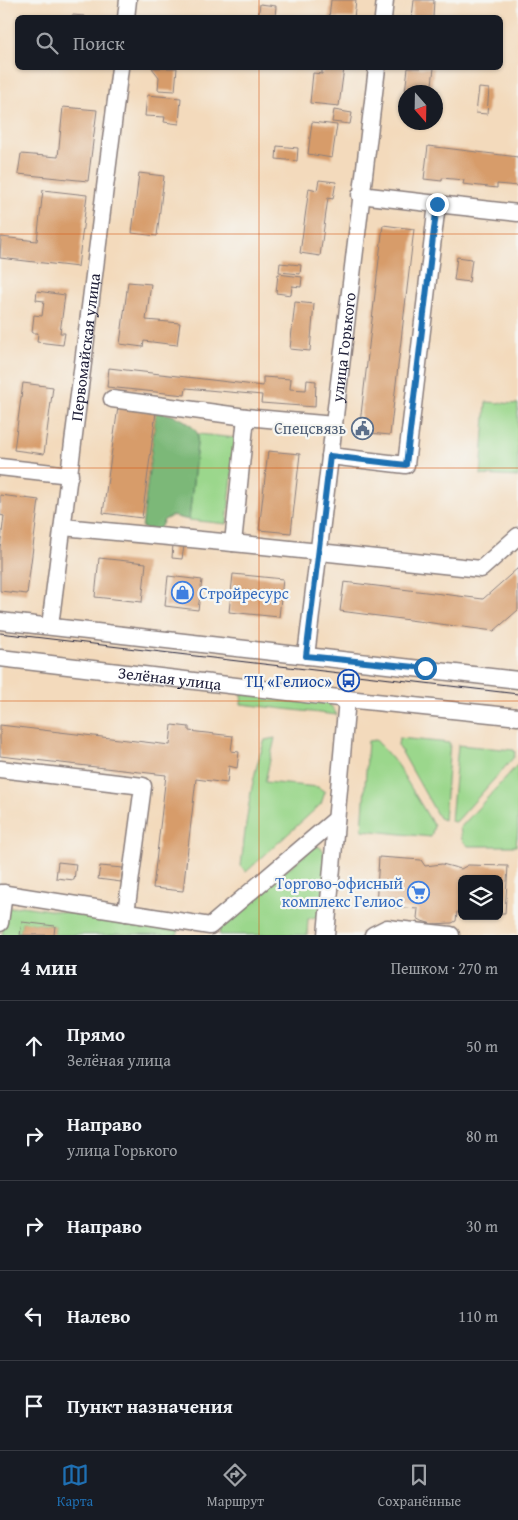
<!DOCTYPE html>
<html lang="ru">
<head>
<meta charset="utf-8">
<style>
	:root { --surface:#171b24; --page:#242831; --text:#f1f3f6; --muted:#9ea1a6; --line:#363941; --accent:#1f6fb2 }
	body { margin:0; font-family:"Gentium Book Plus",serif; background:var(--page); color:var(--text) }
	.controls { position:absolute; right:15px; bottom:15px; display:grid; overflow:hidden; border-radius:8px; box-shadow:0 1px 4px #0004 }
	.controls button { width:45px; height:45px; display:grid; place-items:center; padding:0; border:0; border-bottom:1px solid var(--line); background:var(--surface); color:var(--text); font:25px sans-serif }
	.compass { position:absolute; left:398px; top:85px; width:45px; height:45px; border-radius:50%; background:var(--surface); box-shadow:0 1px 4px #0004; rotate:160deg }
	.stop { position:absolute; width:15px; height:15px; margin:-11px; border:4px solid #1f6fb2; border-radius:50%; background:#fff }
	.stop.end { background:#1f6fb2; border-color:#fff; box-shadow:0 1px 5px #0008 }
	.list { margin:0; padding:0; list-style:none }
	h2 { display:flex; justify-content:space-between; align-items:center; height:65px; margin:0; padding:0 20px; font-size:21px }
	h2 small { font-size:16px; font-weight:400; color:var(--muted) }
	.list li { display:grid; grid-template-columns:32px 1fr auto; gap:15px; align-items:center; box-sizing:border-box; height:90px; padding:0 20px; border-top:1px solid var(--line) }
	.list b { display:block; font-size:19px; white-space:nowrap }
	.list p { margin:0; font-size:16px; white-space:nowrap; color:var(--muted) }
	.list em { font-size:16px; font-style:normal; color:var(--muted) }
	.icon { flex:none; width:28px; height:28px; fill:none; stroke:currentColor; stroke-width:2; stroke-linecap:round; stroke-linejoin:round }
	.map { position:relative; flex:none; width:518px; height:935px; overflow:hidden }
	.search { position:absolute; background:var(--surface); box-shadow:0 1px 4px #0004; left:15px; right:15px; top:15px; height:55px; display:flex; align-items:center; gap:12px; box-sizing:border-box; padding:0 18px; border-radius:8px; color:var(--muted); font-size:19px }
	.sheet { height:515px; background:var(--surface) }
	nav { display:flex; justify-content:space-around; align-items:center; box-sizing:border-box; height:70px; border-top:1px solid var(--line); background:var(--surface); font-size:14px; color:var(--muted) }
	nav a { display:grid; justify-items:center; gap:2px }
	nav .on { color:var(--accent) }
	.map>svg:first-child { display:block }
	.green { fill:#9bd78c; stroke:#5e7c64 }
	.forest { fill:#7cb878; stroke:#4f6d5a }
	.building { fill:#d79c6a }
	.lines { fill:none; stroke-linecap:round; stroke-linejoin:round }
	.minor-casing { stroke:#8a7e7c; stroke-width:19 }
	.minor { stroke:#fff; stroke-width:16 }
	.tram { stroke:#22223b; stroke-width:1 }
	.route { stroke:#1f6fb2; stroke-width:6 }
	.grid { fill:none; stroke:#d45411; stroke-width:1; stroke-opacity:0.55 }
	.labels { text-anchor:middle; stroke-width:4.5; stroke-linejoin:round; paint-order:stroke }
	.street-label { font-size:16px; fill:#22223b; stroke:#f6f6f2 }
	.service-label { font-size:16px; fill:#4e5e75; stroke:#f6f6f2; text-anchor:end }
	.shop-label { font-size:16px; fill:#366cbe; stroke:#f6f6f2; text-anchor:start }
	.transit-label { font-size:16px; fill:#164399; stroke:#f6f6f2; text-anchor:end }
</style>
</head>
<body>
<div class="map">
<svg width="518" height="935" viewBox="0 0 518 935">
	<rect width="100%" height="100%" fill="#f6f6f2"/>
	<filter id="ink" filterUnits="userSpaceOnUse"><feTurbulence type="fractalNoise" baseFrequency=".02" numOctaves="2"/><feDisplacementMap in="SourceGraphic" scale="10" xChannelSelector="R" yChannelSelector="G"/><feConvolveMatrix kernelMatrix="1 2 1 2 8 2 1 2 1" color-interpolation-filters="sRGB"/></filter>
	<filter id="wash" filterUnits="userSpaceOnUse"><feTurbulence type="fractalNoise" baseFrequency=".0096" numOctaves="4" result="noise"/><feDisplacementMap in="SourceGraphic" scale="20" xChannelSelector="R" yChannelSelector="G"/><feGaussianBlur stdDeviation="1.12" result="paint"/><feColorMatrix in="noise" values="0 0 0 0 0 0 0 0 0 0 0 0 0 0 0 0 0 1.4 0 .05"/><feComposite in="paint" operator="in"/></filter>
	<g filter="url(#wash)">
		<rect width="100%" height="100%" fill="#f3dabc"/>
		<!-- green -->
		<path class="green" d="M486,402L518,404V477L481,475Z
			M198,434L236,438L227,524L189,520Z
			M242,693L326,702L332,707L337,715L241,704Z
			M275,738L265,782L318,787L325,792L321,804L246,872L241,866C246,823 250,780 265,740Z
			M399,738L450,743L444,820L439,818L398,745Z
			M376,740L396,763L434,826L431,837L362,830L368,741Z
			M458,745L514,750L515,753L514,757L457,821L454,822L451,821Z
			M518,764V831L516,846H468L462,840L460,828Z
			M318,846C326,851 327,858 327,866L319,916L308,919L307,935H219L220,926L314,847Z
			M22,906L179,929L177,935L116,934L114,935H54L55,926L22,922L20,935H2L5,918L9,908Z"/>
		<!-- forest -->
		<path class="forest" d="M156,412C174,414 188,419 198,434L189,520L172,516L164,520L159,530L142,528Z"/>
		<g id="blocks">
			<!-- building -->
			<path class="building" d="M331,0H356L354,18H329Z
				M414,0H434L433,18H412Z
				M260,4L276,6L275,18H258Z
				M72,15L85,16V18H72Z
				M152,68H177L175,91L158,90L159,77Z
				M322,68H344L339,106L310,103L313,73L322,74Z
				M408,68H434L431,92H405Z
				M479,88L489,89L487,114L476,113Z
				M147,95L181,98L179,124L164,122L165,117L145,116Z
				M63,107L97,110L88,181L18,174L21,154L58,157Z
				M334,110L352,113L350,124L332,122Z
				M312,122L337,125L332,158L308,154Z
				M277,146L298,148L297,161L276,159Z
				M428,146L518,157V186L497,184V188L463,184L464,180L442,178V181L424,179Z
				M139,173L164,176L157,236L132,233Z
				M319,180L336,182L333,199L328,198L320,256L300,253L309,188L317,190Z
				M43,190L87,195L78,267L0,258L1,237L37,241Z
				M383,225L414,229L390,435L359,432Z
				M457,257L472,259L469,282L454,280Z
				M280,263L301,265L300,274L279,272Z
				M278,274L302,277L301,287L292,286L291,295L276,293Z
				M128,282L151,284L146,320L180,323L177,345L144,341L143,347L120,344Z
				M37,291L65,295L60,333H65L63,345L37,342L38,333H32L34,315L42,316L44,301L36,300Z
				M295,302L314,304L310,351L290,349Z
				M109,368L263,386V377L291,379L290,389L306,390L307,380L316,381L315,407L261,403L262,395L186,388L185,395L107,387Z
				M23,383L53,387L44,454L14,450Z
				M118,407L156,412L142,518L103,513Z
				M268,451L300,454L291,533L259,530Z
				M0,495L39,500L27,594L0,591V548L4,516L0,515Z
				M173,544L184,546L182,559L172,558Z
				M99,558L146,563L142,602L95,597Z
				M518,568V610L494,631L340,611L344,582L483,599Z
				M233,574L283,579L279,617L229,612Z
				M168,576L202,580L198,610L165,606Z
				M0,725L170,745L172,725L189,727V731L233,736L231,751L239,752L237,768L229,766L227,783L196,779L183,891L153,888L166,775L0,756Z
				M379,857L421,860L425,866L442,864L461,869L468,865L508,866L505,913H499V879H462V912H457L456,921L452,923L432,924L422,921L417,918L418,909L376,906Z
				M58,862L76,864L74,880L56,878Z
				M100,866L123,868L121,882L98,879Z
				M22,922L55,926L54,935H20Z"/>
		</g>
	</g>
	<g filter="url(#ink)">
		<use href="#blocks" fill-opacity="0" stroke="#8a7e7c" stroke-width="1"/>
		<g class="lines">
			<defs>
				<g id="minor">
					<path d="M126,18L128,0"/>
					<path d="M383,18L385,0"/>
					<path d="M360,195L437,204"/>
					<path d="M112,399L246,417L334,425"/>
					<path d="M246,417L233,543L481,569L518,536"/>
					<path d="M330,456L406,465L437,204L518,213"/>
					<path d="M0,467L70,475"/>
					<path d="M63,527L233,543"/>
					<path d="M0,621L518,680"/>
					<path id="s1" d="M50,626L120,68"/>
					<path id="s2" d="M306,656L377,68"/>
					<path id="s3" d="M0,658L347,699L518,717"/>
					<path d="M0,769L143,786L126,913"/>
					<path d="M0,893L210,926L336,819"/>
					<path d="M0,923L4,893"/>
					<path d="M326,935L347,699"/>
					<path d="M373,935L387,928L451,935"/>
				</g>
			</defs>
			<!-- minor casing -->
			<use href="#minor" class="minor-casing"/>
			<!-- minor -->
			<use href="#minor" class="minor"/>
			<!-- tram -->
			<path class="tram" d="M0,633L518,694"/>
		</g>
	</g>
	<g class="lines" filter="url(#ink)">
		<!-- route -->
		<path class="route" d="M425,668L306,656L330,456L406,465L437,204"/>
	</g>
	<!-- grid -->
	<path class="grid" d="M259,0V18M259,68V935M0,234H518M0,468H518M0,701H518"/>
	<!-- icons -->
	<defs>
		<symbol id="civic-ring" viewBox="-11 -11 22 22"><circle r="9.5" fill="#f6f6f2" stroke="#5c6f8a" stroke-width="1.5"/><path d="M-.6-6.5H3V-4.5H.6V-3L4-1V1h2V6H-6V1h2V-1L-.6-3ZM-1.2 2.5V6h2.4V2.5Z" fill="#5c6f8a"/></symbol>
		<symbol id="shop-ring" viewBox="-11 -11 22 22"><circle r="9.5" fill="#f6f6f2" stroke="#3f7fe0" stroke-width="1.5"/><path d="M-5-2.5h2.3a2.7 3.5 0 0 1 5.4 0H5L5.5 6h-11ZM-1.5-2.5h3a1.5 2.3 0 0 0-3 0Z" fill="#3f7fe0"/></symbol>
		<symbol id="bus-ring" viewBox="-11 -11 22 22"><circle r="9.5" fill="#f6f6f2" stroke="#1a4fb4" stroke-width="1.5"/><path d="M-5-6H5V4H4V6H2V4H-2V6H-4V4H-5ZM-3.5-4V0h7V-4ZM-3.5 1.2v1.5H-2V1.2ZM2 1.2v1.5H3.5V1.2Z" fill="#1a4fb4"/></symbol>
		<symbol id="supermarket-ring" viewBox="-11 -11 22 22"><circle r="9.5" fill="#f6f6f2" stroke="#3f7fe0" stroke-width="1.5"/><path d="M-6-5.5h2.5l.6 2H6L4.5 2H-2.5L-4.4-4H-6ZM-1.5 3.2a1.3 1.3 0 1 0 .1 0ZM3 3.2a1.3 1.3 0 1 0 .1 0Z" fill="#3f7fe0"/></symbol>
	</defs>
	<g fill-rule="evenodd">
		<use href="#civic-ring" x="350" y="416" width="25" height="25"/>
		<use href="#shop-ring" x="170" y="580" width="25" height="25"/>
		<use href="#bus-ring" x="336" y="668" width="25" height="25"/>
		<use href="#supermarket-ring" x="406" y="880" width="25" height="25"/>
	</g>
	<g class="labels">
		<!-- street labels -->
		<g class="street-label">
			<text dy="6" stroke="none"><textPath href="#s1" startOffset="281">Первомайская улица</textPath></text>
			<text dy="6" stroke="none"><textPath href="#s2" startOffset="311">улица Горького</textPath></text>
			<text dy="6" stroke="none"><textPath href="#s3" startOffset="171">Зелёная улица</textPath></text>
		</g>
		<!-- service labels -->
		<g class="service-label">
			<text x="346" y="434">Спецсвязь</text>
		</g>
		<!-- shop labels -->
		<g class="shop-label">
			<text x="199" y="599">Стройресурс</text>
			<text x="403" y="889" text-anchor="end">Торгово-офисный<tspan x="403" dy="18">комплекс Гелиос</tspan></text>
		</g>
		<!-- transit labels -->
		<g class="transit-label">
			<text x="332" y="687">ТЦ «Гелиос»</text>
		</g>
	</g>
</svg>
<div class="controls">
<button><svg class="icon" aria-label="layers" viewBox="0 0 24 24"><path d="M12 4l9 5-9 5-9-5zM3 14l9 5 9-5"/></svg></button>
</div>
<svg class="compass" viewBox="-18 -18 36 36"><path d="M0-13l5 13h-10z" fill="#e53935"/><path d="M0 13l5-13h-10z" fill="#9ea1a6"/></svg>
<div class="stop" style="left:425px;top:668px"></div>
<div class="stop end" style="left:437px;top:204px"></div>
<div class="search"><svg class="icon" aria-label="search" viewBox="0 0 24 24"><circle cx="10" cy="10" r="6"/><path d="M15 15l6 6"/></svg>Поиск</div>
</div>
<section class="sheet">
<h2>4 мин<small>Пешком · 270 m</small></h2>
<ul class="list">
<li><svg class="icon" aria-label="ahead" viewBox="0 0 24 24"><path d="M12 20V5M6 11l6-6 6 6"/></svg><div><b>Прямо</b><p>Зелёная улица</p></div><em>50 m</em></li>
<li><svg class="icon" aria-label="right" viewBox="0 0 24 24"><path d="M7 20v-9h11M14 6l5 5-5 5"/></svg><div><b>Направо</b><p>улица Горького</p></div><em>80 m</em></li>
<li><svg class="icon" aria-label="right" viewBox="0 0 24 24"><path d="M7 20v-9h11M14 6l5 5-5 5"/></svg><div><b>Направо</b></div><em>30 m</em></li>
<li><svg class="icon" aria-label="left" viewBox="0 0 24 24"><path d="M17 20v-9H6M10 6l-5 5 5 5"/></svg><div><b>Налево</b></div><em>110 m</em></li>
<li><svg class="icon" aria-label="arrive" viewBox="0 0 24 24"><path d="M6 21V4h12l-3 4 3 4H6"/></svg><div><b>Пункт назначения</b></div></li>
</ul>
</section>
<nav>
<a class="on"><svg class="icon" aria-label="map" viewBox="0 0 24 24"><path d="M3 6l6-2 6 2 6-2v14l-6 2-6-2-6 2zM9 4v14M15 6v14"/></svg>Карта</a>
<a><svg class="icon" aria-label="directions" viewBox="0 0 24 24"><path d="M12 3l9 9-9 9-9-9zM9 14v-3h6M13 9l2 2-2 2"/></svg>Маршрут</a>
<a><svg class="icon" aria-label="saved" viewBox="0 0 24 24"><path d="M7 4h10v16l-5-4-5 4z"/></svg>Сохранённые</a>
</nav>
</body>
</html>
